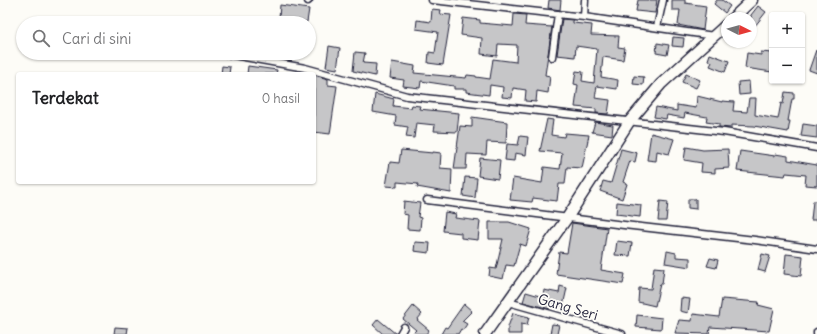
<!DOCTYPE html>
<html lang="id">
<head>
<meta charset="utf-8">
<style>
	:root { --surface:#fff; --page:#f6f6f6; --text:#202124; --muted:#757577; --line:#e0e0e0 }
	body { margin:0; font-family:Delius,sans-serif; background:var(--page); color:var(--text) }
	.controls { position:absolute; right:12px; top:12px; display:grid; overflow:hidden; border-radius:4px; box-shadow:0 1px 3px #0004 }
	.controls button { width:36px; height:36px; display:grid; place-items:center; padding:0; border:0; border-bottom:1px solid var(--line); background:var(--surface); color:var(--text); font:20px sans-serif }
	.compass { position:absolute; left:721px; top:12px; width:36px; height:36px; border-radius:50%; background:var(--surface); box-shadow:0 1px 3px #0004; rotate:96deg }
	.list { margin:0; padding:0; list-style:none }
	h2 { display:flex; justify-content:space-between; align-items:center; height:52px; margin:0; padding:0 16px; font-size:17px }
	h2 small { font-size:13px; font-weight:400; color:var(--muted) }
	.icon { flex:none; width:22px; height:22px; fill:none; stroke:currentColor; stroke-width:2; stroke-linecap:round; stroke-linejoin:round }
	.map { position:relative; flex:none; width:817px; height:334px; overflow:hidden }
	.search { position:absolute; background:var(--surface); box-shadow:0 1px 3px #0004; left:16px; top:16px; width:300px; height:44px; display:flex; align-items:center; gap:10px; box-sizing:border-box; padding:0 14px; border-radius:22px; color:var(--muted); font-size:15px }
	.panel { position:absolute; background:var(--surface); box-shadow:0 1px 3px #0004; left:16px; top:72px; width:300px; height:112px; border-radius:4px }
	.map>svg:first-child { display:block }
	.building { fill:#c6c6c8; stroke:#22223b }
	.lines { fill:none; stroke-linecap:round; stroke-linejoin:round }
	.minor-casing { stroke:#22223b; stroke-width:9 }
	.primary-casing { stroke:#22223b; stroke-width:13 }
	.minor { stroke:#fdfcf7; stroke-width:6 }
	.primary { stroke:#fdfcf7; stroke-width:10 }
	.labels { text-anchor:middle; stroke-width:3.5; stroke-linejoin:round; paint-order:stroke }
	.street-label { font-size:14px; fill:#22223b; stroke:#fdfcf7 }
</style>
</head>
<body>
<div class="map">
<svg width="817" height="334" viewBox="0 0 817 334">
	<rect width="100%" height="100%" fill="#fdfcf7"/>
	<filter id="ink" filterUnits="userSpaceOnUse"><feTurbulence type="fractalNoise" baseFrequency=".025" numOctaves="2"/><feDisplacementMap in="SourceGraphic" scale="8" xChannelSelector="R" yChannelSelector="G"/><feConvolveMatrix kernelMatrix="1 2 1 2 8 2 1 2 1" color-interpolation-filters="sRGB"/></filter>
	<g filter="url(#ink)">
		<!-- building -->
		<path class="building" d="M549,0H561L560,10L548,8Z
			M638,0H657L655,13L636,11Z
			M672,0H685V3L706,6L703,30L678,25L680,10H672Z
			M717,0H722L730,6L725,13L714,4Z
			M280,5L309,9L307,22L279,18Z
			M758,6L766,12L751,31V15Z
			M432,9L441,10L440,14L451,15L443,65L428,63L429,52L435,53L438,32L416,29L417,20L431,22Z
			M514,14L526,15L525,25L552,27L545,75L550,76L548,93L537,91L536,102L525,101L526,90L513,88L512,98L502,97L503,87L490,85L489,95L466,92V89H454V86L421,81L420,88L403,86L404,80L390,78L392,62L415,66L414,73L466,78L467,75L476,76V77L490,79L493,59L516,62L517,45L498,44L497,56L481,54L482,38L461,35L463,18L480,20V23L513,26Z
			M562,19L573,20V23L592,25L591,35L619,36L618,47L625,48L623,60L603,57L601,77L618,80L617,89L597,86L595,98L610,100L608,114L596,113V109L575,107L578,85L574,84L576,71L583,72L582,81L594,83L597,49L576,46L575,57L557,55Z
			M673,37L684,38L683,47L672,46Z
			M657,43L669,45L667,55L656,53Z
			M329,46L340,48L337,69L326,67Z
			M816,50L817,51V73L809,70Z
			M355,52L365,53L363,63L376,64L375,76L353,71Z
			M761,52L772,53V72L745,68L747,53L761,55Z
			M710,54L729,61L725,72L710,66L712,62L708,60Z
			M222,66L230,67L229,74H221Z
			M248,66L277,70L276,74H247Z
			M686,74L700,80L696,88L682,82Z
			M314,75L328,79V85L337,86L330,134L314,132Z
			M634,76L644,77L643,85L633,84Z
			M749,81L750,94L739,95L738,82Z
			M785,92L794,93V99H792L788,121H790L788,132L754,126L731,125V128L719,127V124L706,122L707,117L685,113L684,118L667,115L666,119L654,117L656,107L677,111V105L696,108L697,96L722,102V101L734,102L733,111L747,112L749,98H756L755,115L778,119L781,103L783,104Z
			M375,94L394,99L393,106L411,108L412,105L420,106L419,109L459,113L457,132L434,131L435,125L416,123L414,138L406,137L408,127L395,125L396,116L373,112Z
			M472,117L507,122L506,143L487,142L486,155L467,154L466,169H454L460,126L472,127Z
			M547,119L553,120L551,135L564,137L565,133L589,135L582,168L567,167L565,184H559L557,201L533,198L532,202L510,200L513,178L542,183L544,167L560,169L562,153L540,151Z
			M595,122L613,125L612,135L592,132Z
			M803,124L817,126V138L801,136Z
			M651,133L674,139L669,154L657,151L656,161L647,160Z
			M520,136L528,137L526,155L515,153L514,161L505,160L507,144L518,145Z
			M686,147L703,150L728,149L729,168L715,169V173L701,172L702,163L684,160Z
			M621,149L637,153L635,162L630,161L623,182L627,184L622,199L600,191L603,181L611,183Z
			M401,150L433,153V152L441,153L440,168L452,169L451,193L417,187L418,184L397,182V187L386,186L390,162L399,163Z
			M740,151L775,156V154L788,156V160L817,165V186L805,185L806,175L786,173L785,176L737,171Z
			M480,158L500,160L498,179L478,176Z
			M465,177L477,178L475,198L463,196Z
			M688,199H696V209L688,208Z
			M404,201L420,203L418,217L421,218L420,230L407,229L408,215L403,214Z
			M660,201L668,202L666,221H658Z
			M813,201H817V220H811Z
			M617,202L641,205L640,217L616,214Z
			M445,212L456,214L455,218L480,221L478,240L461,238V233L443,231Z
			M489,222H509L531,229L526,246L520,244L514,266L506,265L503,279L489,276L490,268L496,269L503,239H489Z
			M572,223L607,228L601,270L625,274L623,284L556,274L559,252L567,253Z
			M617,241L632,243L630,256L615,255Z
			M415,242L430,243L429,253L414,251Z
			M667,251L676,253V257L690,258V267L665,263Z
			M762,254L770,256L765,272L758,270Z
			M786,254L803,256L801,276L784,274Z
			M710,258L718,260L716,268L707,266Z
			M654,267L664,268L662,284H660L655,306L638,302L639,288L651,289Z
			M560,286L567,288L563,306L551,304L550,309L523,302L526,292L543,297L544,290L559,293Z
			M681,298L690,299L688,313L680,311Z
			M722,299L759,302L758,305L774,309L769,331L710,327L709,334L675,333L679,320L692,321L693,314L719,317Z
			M464,304L472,311L462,321L467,324L463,330L461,329L458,334H441L445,327L447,328Z
			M413,306L422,314L417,320L429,330L426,334H412L416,330L403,319Z
			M513,313L529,317L527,325L521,324V334H508V327Z
			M637,315L662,318L661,329L636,327Z
			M378,319L396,334H383L373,325Z
			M552,324L559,325L557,334H550Z
			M115,327L128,328L127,334H114Z"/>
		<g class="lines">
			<defs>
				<path id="minor" d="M432,0L584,17L714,36
					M308,1L309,0
					M584,17L585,0
					M657,27L663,0
					M222,53L305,68L407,96L724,132L817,148
					M552,57L558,14
					M427,200L624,225L755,240L817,249
					M508,302L622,334
					M400,334L404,327
					M817,334V332"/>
				<path id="primary" d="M733,18L752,0
					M485,334L567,218L629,122L661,84L727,24"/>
			</defs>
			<!-- minor casing -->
			<use href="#minor" class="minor-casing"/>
			<!-- primary casing -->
			<use href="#primary" class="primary-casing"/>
			<!-- minor -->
			<use href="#minor" class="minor"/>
			<!-- primary -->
			<use href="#primary" class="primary"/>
		</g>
	</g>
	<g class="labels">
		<!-- street labels -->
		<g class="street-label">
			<text transform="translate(568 307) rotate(16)" y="5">Gang Seri</text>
		</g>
	</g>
</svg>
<div class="controls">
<button>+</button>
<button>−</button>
</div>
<svg class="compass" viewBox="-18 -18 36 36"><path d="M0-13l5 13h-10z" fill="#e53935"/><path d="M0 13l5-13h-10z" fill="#757577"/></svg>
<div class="search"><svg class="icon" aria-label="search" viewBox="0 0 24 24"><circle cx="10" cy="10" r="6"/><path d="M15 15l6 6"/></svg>Cari di sini</div>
<section class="panel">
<h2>Terdekat<small>0 hasil</small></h2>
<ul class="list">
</ul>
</section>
</div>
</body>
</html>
